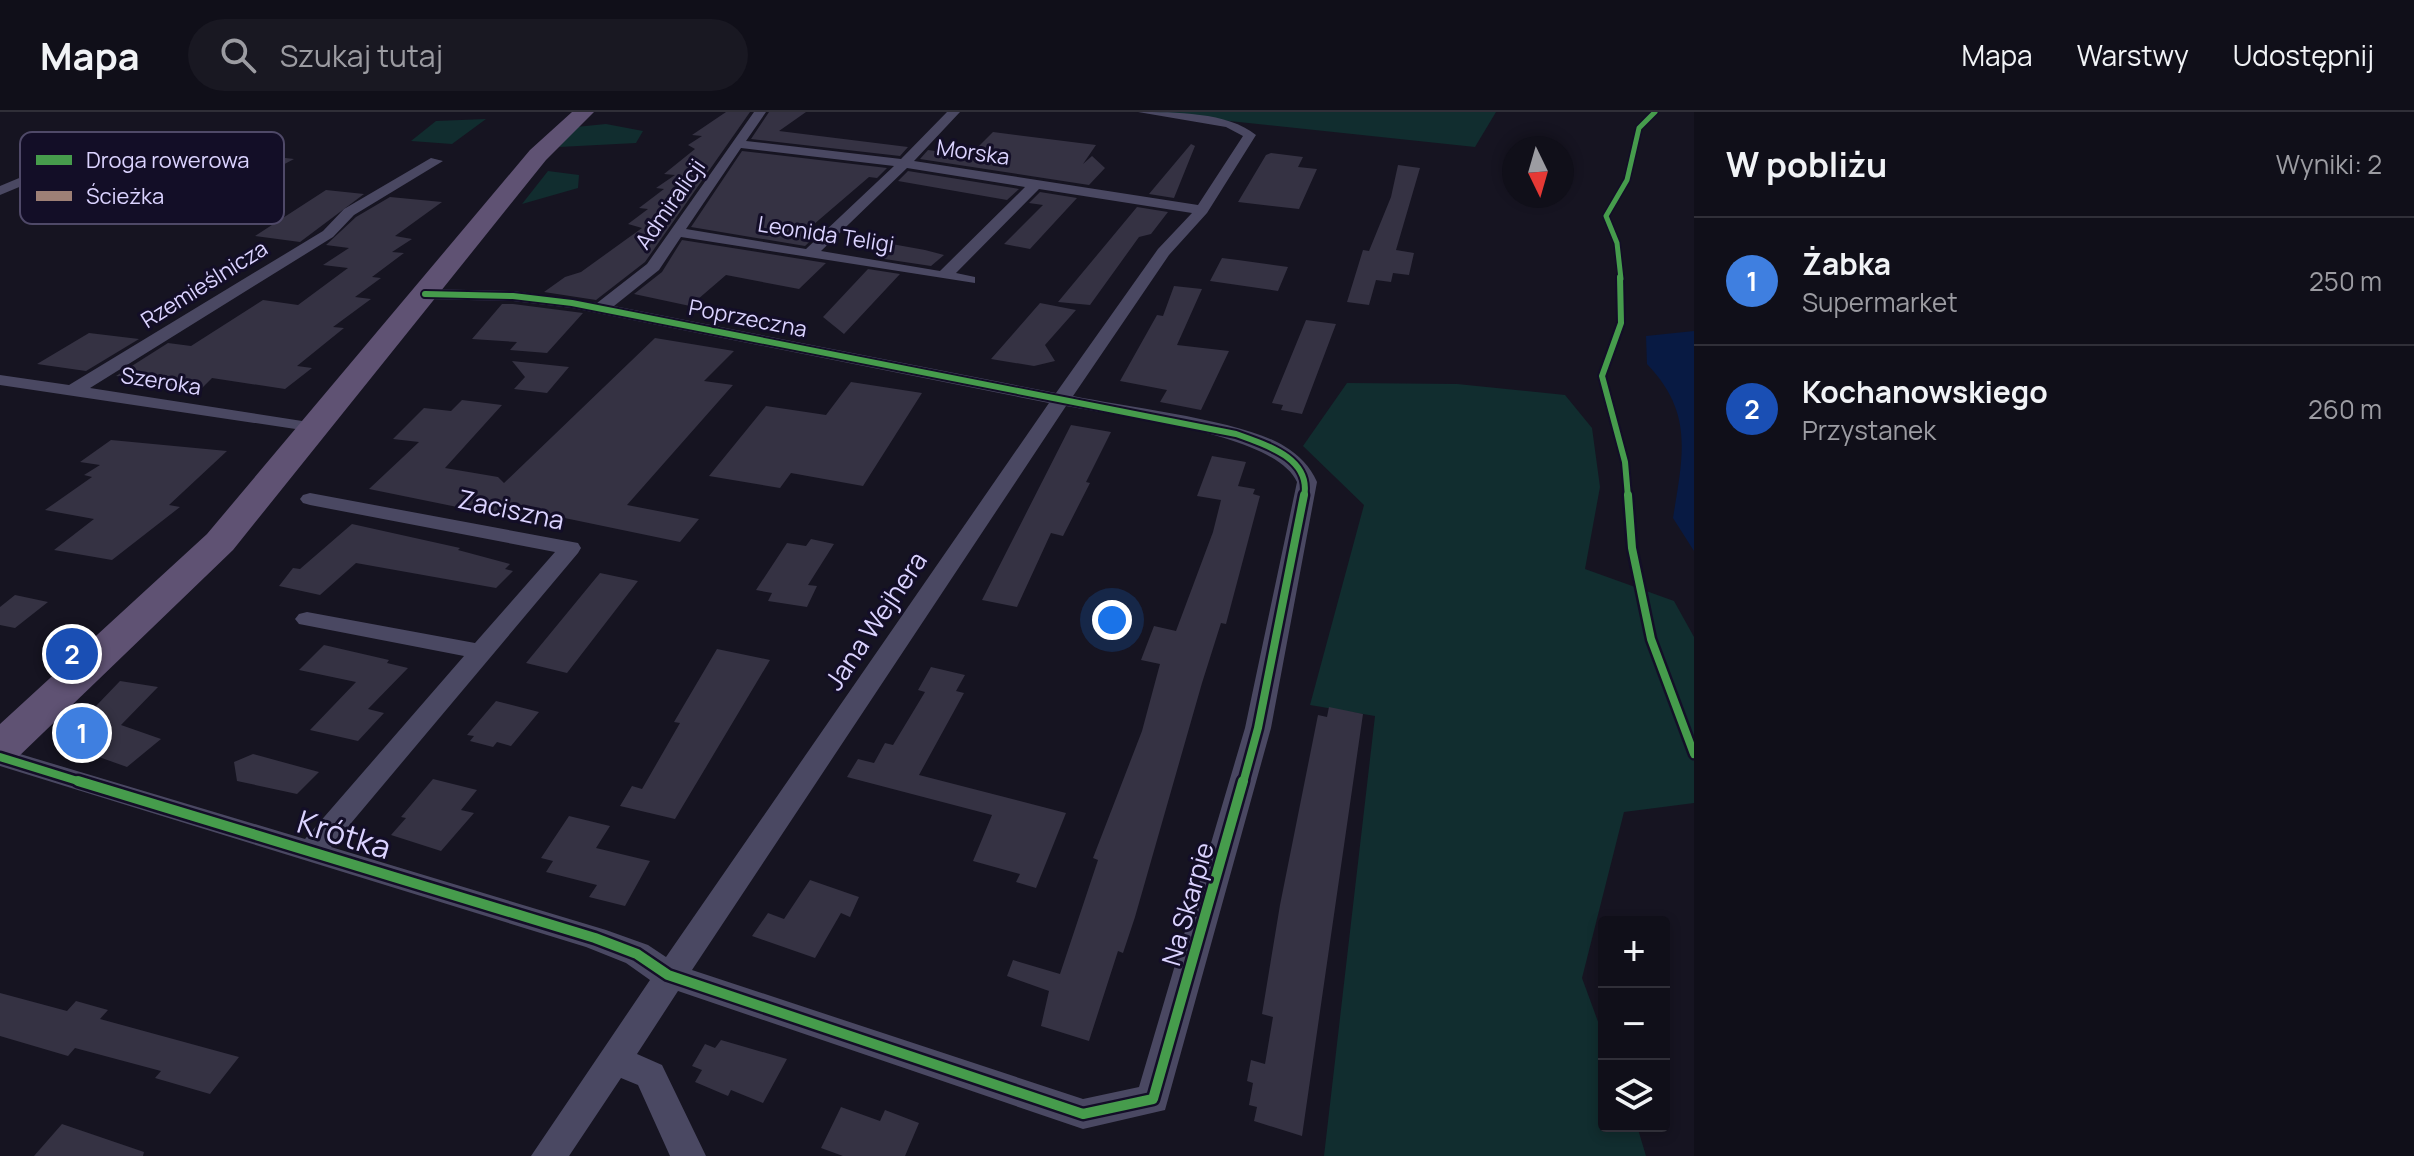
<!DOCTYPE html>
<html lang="pl">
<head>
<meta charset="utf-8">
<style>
	:root { --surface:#100f19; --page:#191822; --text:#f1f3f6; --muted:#9c9ca2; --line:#302f38; --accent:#9690b1 }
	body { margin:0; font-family:Manrope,sans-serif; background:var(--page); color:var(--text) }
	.controls { position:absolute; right:24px; bottom:24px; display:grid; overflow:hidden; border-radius:8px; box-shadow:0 4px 12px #0003 }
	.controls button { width:72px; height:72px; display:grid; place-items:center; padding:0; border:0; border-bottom:2px solid var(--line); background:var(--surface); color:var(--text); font:40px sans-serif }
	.compass { position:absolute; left:1502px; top:24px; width:72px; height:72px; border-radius:50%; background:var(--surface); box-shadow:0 4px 12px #0003; rotate:175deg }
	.you { position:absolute; left:1112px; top:508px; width:28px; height:28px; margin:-20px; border:6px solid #fff; border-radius:50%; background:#1a73e8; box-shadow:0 0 0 12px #1a73e833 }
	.badge { display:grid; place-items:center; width:52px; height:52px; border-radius:50%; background:var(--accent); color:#fff; font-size:26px; font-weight:700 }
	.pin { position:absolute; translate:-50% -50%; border:4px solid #fff; box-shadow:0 2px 8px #0006 }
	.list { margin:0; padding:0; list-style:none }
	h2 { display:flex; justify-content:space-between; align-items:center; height:104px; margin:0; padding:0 32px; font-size:34px }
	h2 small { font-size:26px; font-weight:400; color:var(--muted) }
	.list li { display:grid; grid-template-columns:52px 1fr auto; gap:24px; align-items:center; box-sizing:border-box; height:128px; padding:0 32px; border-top:2px solid var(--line) }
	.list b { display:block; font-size:30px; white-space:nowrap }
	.list p { margin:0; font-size:26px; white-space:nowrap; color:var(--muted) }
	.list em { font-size:26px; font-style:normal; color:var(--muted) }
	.icon { flex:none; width:44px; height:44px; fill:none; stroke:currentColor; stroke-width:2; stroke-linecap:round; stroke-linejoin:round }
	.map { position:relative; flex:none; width:1694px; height:1044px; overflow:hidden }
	header { display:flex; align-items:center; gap:48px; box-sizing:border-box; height:112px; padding:0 40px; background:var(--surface); border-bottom:2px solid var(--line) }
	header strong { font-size:38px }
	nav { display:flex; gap:44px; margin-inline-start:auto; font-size:28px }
	.search { width:560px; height:72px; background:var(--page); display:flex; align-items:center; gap:20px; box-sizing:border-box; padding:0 28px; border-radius:44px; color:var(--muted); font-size:30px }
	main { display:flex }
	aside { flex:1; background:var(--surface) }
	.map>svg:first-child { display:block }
	.green { fill:#112d2f }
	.water { fill:#081a43 }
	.building { fill:#353243 }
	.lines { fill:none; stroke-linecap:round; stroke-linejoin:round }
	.street { fill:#4a4862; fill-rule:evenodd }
	.primary { fill:#5f5273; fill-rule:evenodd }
	.cycleway-far3-casing { stroke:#130e27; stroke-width:8 }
	.cycleway-far2-casing { stroke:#130e27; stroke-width:10 }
	.cycleway-far1-casing { stroke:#130e27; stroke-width:13 }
	.cycleway-casing { stroke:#130e27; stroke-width:15 }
	.cycleway-far3 { stroke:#469c4c; stroke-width:5 }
	.cycleway-far2 { stroke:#469c4c; stroke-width:6 }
	.cycleway-far1 { stroke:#469c4c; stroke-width:8 }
	.cycleway { stroke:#469c4c; stroke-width:10 }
	.labels { text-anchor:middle; stroke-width:6; stroke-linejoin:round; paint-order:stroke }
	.far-street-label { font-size:22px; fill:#dbd3ff; stroke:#130e27 }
	.street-label { font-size:26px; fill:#dbd3ff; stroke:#130e27 }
	.near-street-label { font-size:32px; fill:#dbd3ff; stroke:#130e27 }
	.key { fill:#130e27; stroke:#4f4968; stroke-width:2 }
	.key-label { font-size:22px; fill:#dbd3ff }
</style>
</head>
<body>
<header>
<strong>Mapa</strong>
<div class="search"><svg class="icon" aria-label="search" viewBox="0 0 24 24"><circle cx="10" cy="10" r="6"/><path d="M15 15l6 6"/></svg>Szukaj tutaj</div>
<nav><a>Mapa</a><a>Warstwy</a><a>Udostępnij</a></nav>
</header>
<main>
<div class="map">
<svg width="1694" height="1044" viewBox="0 0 1694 1044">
	<rect width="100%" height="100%" fill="#161421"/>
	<!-- green -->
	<path class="green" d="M1144,0H1496L1475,35Z
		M486,7L452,32L411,29L436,9Z
		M606,12L643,19L636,31L559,35L576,15Z
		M548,59L579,63L578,76L522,92Z
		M1347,271L1457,272L1565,283L1592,316L1600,375L1585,457L1674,489L1694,525V691L1624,700L1582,866L1604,926V1014H1637L1646,1044H1324L1375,604L1310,593L1364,393L1303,334Z"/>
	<!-- water -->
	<path class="water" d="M1694,219V439L1673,406C1683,343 1694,301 1647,252L1646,224Z"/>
	<!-- building -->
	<path class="building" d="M726,0H750L645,150L596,188L544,180L565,165L581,160L642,116L628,112L648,97L639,96L664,77L656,76L675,63L664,62L695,37L688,33L702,24L692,23Z
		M769,0H806L779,19L908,35L900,44L751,27Z
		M993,20L1096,33L1083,52L1092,44L1105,56L1089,73L920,47L928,38L969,44Z
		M1191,32L1195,34L1174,86L1149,82Z
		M742,39L887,56L877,66L869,65L806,119L819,121L805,134L691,115Z
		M1271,41L1303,45L1298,55L1317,57L1299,97L1238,90L1266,43Z
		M251,42L294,47L204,95L127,86L162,69L192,72Z
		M1398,53L1420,56L1396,138L1414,141L1409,163L1393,161L1391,170L1376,168L1369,193L1347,190L1363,138L1369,139L1391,85Z
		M908,59L1019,77L1007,88L898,69Z
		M326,78L364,82L300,130L255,124Z
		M1040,80L1077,86L1030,137L1004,132L1043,93L1029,91Z
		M390,85L442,90L395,124L412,127L392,140L404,141L372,165L381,166L355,185L371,187L333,215L344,216L297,254L312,256L285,277L212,266L197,281L139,273L129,270L134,266L116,264L168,231L191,234L263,188L298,193L348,156L323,153L349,136L326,133L356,105Z
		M1137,95L1168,100L1151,122L1139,125L1090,193L1058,190Z
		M864,127L925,138L944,143L931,154L878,146L881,143Z
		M682,128L826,151L799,177L726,163L690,194L634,182L662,160Z
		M1222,146L1238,148L1288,155L1278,179L1210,169Z
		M868,157L900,162L844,222L823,205Z
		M1174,174L1202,177L1177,233L1229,239L1201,298L1160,290L1167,278L1120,269L1157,203L1163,204Z
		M1040,191L1076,198L1045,233L1055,249L1034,254L991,247Z
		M502,192H513L583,201L547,241L510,238L517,230L472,227Z
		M1306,208L1336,212L1302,302L1281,298L1283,293L1272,291Z
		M89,221L139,227L86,259L37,252Z
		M655,226L734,239L704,269L733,273L627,393L699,407L680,430L555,404L523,400L516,407L369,377L419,330L393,327L424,296L451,299L462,288L502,293L445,356L498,365L504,371Z
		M512,249L569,255L547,281L514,277L525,265Z
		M851,270L922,281L863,374L791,361L780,376L709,364L766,294L826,303Z
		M1071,313L1111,320L1086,370L1090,371L1063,424L1051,421L1017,495L982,488Z
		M111,328L227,339L169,393L180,395L112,448L54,438L94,407L45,398L92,365L84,363L100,353L80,350Z
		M1212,344L1246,350L1238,374L1255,377L1253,382L1260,384L1226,512L1221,511L1202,571L1135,805L1123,841L1118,839L1089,929L1041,914L1049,879L1007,864L1013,848L1060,862L1098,748L1093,746L1142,619L1160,552L1141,548L1154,514L1176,519L1213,420L1221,388L1197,384Z
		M352,412L460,436L458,438L510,452L505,457L513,459L496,476L356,451L320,483L279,474L293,456L300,457Z
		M811,427L834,432L808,473L817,474L807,495L768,489L772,481L756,478L787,431L806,434Z
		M600,461L638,469L567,561L526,551Z
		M15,483L48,490L15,516L0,513V495Z
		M324,533L389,548L387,551L408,556L368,597L384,601L358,629L310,618L356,570L299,558Z
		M717,537L770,548L675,707L620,694L632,674L642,677L680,611L674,610Z
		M931,555L965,563L956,579L964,581L919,663L1066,701L1036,776L1016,770L1020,762L973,749L992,703L847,665L858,647L874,651L885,631L893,633L925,580L918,578Z
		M120,569L158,575L121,613L161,627L127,655L85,640L74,632L72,619Z
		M496,589L539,600L511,634L497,630L493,635L470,629L474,624L467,623Z
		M1329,595L1363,602L1302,1024L1254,1009L1257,995L1249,993L1253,971L1247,969L1251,948L1265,952L1273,905L1262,902L1280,793L1318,603L1327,605Z
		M253,642L319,660L297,682L237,669L234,650Z
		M433,667L477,678L461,698L474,701L441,739L391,723L406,706L401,705Z
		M569,704L610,714L596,736L650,749L625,794L589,785L597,773L546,760L553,749L541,746Z
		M810,768L859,785L850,805L841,801L815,846L752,824L768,801L784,807Z
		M0,881L67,899L76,889L108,898L100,907L239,945L210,982L155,966L161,959L75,936L68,944L0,924Z
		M721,928L787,947L763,991L731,978L728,984L695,970L702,958L692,954L705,932L715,936Z
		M841,995L880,1009L885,998L919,1011L905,1044H843L821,1036Z
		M62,1012L144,1040L143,1044H34Z"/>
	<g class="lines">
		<!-- street -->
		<path class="street" d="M754,0H766L746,29L901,47L947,0H960L914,49L1198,93L1243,24L1226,15L1138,0C1174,0 1228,0 1256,23L1207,101L1169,143L1073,284C1126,295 1242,308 1284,334C1299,343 1310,354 1317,370L1271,616L1165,998L1083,1017L678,879L637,942L662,953L706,1044H670L638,973L621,966L569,1044H531L650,868L626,851L586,835L0,654V636L305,727L464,544L299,512L295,507L299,502L307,500L475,531L555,440L310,393L303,391L300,387L303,383L310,381L578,431L581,436L578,441L331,735L606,818L648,833L666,845L1049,291L572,196L513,189L425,187L417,182L425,177L513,179L597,191L647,152ZM741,36L894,54L806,137L686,117ZM907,56L1025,75L940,159L821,139ZM1039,77L1192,101L1158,137L1056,281L614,194L659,158L681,125L975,171V165L956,161ZM1066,294C1118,304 1275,321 1297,370L1245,616L1139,975L1083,987L692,858Z
			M67,46L74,50L72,53L0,83V74Z
			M431,46L443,49L354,103L333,125L90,276L315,311L322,313L325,317L322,321L0,273V263L69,273L323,119L344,97Z"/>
		<!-- primary -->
		<path class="primary" d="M572,0H594L546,48L233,438L16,647L0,652V612L207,422L530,38Z"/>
		<defs>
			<path id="cycleway-far3" d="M1621,167L1617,131L1606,104L1627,68L1639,16L1655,0"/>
			<path id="cycleway-far2" d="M1620,165L1621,211L1602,264L1625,350L1628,385
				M425,182L513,184L572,191L1236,322C1266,333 1312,346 1304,385"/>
			<path id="cycleway-far1" d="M1628,383L1632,436L1651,527L1694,642
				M0,645L84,671
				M1243,671L1258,616L1304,383"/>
			<path id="cycleway" d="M78,669L595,826L637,842L668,863L1083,1002L1153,987L1243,669"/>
		</defs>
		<!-- cycleway-far3 casing -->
		<use href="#cycleway-far3" class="cycleway-far3-casing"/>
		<!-- cycleway-far2 casing -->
		<use href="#cycleway-far2" class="cycleway-far2-casing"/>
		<!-- cycleway-far1 casing -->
		<use href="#cycleway-far1" class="cycleway-far1-casing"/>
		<!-- cycleway casing -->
		<use href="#cycleway" class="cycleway-casing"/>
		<!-- cycleway-far3 -->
		<use href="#cycleway-far3" class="cycleway-far3"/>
		<!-- cycleway-far2 -->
		<use href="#cycleway-far2" class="cycleway-far2"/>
		<!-- cycleway-far1 -->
		<use href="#cycleway-far1" class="cycleway-far1"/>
		<!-- cycleway -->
		<use href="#cycleway" class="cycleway"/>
	</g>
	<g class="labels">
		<!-- far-street labels -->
		<g class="far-street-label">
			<text transform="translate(973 40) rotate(8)" y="8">Morska</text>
			<text transform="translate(670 92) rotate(-55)" y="8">Admiralicji</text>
			<text transform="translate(826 122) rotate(9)" y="8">Leonida Teligi</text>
			<text transform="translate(204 172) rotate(-32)" y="8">Rzemieślnicza</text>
			<text transform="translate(748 206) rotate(11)" y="8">Poprzeczna</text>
			<text transform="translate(161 269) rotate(9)" y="8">Szeroka</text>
		</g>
		<!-- street labels -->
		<g class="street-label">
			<text transform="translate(511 398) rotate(12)" y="9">Zaciszna</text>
			<text transform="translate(876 509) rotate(-56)" y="9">Jana Wejhera</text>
			<text transform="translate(1188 792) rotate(-74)" y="9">Na Skarpie</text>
		</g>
		<!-- near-street labels -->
		<g class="near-street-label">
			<text transform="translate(344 723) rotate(17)" y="11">Krótka</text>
		</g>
	</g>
	<!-- legend -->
	<rect x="20" y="20" width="264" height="92" rx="12" class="key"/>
	<rect x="36" y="43" width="36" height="10" fill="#469c4c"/>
	<rect x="36" y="79" width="36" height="10" fill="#9e8076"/>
	<g class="key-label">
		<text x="86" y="56">Droga rowerowa</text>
		<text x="86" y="92">Ścieżka</text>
	</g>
</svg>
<div class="controls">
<button>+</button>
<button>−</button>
<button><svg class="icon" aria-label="layers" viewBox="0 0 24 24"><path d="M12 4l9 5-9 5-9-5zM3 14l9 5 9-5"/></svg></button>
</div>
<svg class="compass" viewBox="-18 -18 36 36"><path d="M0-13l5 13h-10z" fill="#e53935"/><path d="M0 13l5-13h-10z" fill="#9c9ca2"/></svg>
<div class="you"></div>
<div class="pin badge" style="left:82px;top:621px;background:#3f7fe0">1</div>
<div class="pin badge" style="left:72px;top:542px;background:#1a4fb4">2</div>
</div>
<aside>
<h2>W pobliżu<small>Wyniki: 2</small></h2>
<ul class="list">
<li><span class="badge" style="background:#3f7fe0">1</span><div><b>Żabka</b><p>Supermarket</p></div><em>250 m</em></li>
<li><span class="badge" style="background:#1a4fb4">2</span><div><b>Kochanowskiego</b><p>Przystanek</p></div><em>260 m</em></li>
</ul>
</aside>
</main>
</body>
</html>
